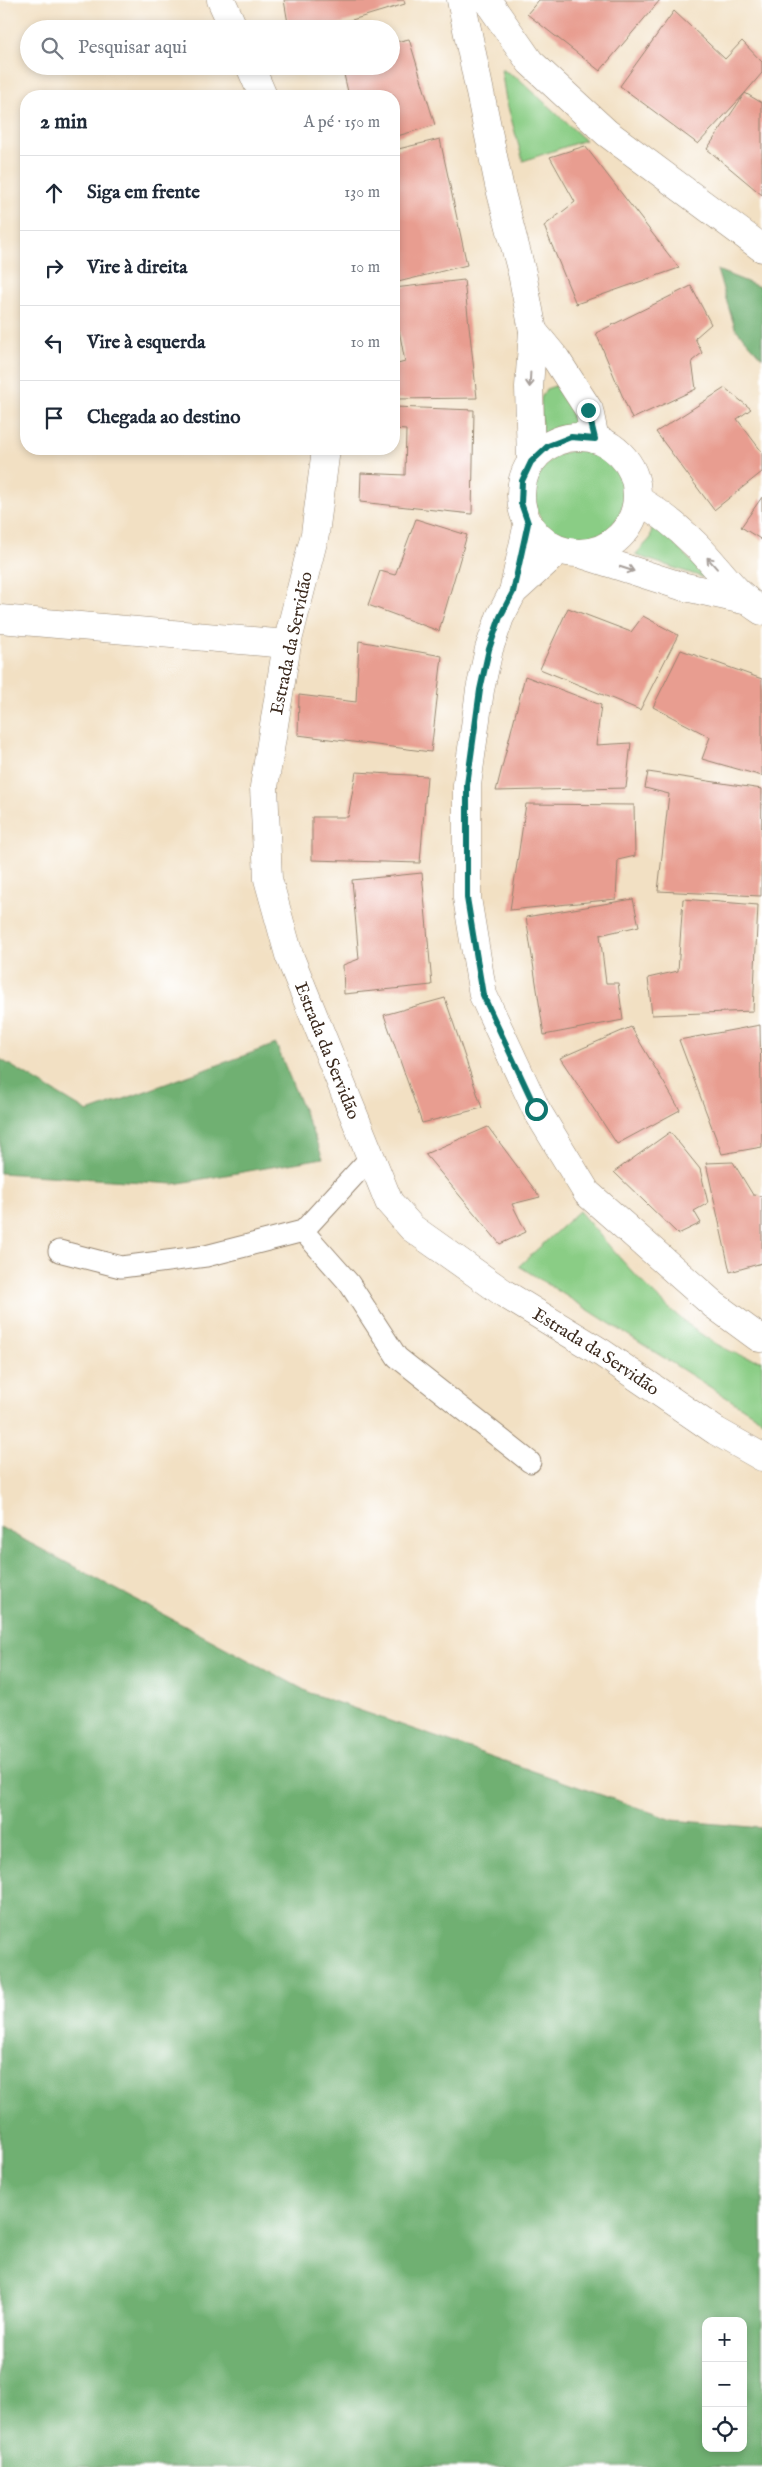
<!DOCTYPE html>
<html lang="pt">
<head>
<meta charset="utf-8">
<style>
	:root { --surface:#fff; --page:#f2f2f3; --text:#1f2937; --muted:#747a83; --line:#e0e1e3 }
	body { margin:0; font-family:"IM FELL English",serif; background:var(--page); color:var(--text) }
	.controls { position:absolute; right:15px; bottom:15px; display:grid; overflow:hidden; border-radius:10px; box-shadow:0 2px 8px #0003 }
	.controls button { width:45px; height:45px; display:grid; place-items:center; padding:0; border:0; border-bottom:1px solid var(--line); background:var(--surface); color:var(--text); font:25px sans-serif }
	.stop { position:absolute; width:15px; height:15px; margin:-11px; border:4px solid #0f766e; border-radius:50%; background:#fff }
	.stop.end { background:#0f766e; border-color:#fff; box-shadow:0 1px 5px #0008 }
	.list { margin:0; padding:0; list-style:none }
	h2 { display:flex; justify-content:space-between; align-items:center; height:65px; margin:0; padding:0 20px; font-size:21px }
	h2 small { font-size:16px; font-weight:400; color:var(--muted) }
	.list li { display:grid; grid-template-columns:32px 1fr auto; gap:15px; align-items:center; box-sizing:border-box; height:75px; padding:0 20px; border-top:1px solid var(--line) }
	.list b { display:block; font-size:19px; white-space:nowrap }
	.list em { font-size:16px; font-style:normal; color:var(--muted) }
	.icon { flex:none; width:28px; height:28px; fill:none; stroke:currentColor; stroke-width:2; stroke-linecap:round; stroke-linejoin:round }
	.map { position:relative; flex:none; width:762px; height:2467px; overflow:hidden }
	.search { position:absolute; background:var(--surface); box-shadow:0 2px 8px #0003; left:20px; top:20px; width:380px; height:55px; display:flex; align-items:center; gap:12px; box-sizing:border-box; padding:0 18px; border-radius:28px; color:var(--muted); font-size:19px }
	.panel { position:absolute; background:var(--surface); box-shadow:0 2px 8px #0003; left:20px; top:90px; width:380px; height:365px; border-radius:20px }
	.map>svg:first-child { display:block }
	.green { fill:#8acd85; stroke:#627c52 }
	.forest { fill:#6fb072; stroke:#556d48; fill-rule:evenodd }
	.building { fill:#e89d90 }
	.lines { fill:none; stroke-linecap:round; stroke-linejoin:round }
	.lane-casing { stroke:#968570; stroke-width:23 }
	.street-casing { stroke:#968570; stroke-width:29 }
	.lane { stroke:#fff; stroke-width:21 }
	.street { stroke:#fff; stroke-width:28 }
	.oneway { stroke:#a79f9a }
	.route { stroke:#0f766e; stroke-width:6 }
	.labels { text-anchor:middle; stroke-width:4.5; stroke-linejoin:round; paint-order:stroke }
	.street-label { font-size:18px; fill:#3b2a1e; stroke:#fff }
</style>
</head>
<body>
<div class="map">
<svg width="762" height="2467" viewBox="0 0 762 2467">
	<rect width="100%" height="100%" fill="#fff"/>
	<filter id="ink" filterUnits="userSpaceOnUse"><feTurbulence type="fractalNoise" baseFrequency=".02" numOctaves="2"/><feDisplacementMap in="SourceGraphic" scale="10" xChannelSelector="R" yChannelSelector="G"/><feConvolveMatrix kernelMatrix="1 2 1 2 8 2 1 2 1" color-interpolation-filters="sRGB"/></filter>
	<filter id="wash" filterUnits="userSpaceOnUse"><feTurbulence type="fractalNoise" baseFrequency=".0096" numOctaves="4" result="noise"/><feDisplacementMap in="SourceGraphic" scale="20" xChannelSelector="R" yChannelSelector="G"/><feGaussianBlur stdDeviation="1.12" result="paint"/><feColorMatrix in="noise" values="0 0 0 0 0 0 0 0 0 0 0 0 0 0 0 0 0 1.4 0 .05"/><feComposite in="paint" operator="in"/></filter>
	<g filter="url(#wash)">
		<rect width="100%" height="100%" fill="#f2e0c3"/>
		<!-- green -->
		<path class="green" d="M501,69L518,78L585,140L523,161L506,100Z
			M555,386L566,388L585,423L556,427L542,436L541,398L546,389Z
			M534 495a45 45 0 1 1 90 0a45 45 0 1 1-90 0Z
			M653,521L708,579L635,555L650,539Z
			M579,1211C621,1259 696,1354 762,1360V1420L519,1266Z"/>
		<!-- forest -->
		<path class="forest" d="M717,270L762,288V358L735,328Z
			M276,1044L323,1158L174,1184L0,1173V1059L88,1112Z
			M0,1527L310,1693L673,1820L762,1828V2467H0ZM706,2321H743V2448H706Z"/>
		<g id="blocks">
			<!-- building -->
			<path class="building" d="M284,0H404L405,4L322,29H289Z
				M539,0H660L600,71L527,14Z
				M674,11L725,59L742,41L762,62V73L745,93L762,103V195L707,149L745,93L698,144L620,86Z
				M409,39L435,125L394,137V96H349L342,66H391V43Z
				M440,139L467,265L394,283V150Z
				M585,146L679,268L576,304L544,226L575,202L550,157Z
				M464,280L477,398L394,399V365L405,362L394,303V288Z
				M691,286L711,324L695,338L702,353L692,361L696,389L632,419L596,333Z
				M725,388L751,409L737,419L762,452V472L714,510L656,432Z
				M394,407L474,410L472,514L360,502L361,473L405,475L406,430L394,429Z
				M762,497V540L741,527Z
				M416,519L467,535L439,631L368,605L380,571L395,575Z
				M568,608L631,632L643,616L678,635L640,710L540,669Z
				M359,641L442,656L431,752L298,735L299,695L356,702Z
				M681,650L762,679V776L702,759L710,737L653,707Z
				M525,676L601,705L596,745L631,743L626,788L496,791Z
				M356,772L427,776L420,863L312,860V817H348Z
				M648,772L762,789L761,896L658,891L669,794L645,788Z
				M526,804L634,805L635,856L618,860L616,899L510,910Z
				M422,873L432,985L344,994L343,965L359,959L352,880Z
				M633,899L639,926L600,935L606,983H618L623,1020L544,1035L526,917Z
				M683,899L758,905L753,1011L652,1015L648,978L678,971Z
				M445,998L482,1108L422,1123L384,1015Z
				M760,1025L762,1147L722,1154L679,1040Z
				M631,1027L680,1110L617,1144L560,1058Z
				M488,1127L540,1197L512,1204L526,1232L500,1244L425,1154Z
				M670,1132L700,1169L708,1203L694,1211L701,1223L678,1234L614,1172Z
				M733,1162L753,1195L762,1196V1263L730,1272L706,1163Z"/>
		</g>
	</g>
	<g filter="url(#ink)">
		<use href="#blocks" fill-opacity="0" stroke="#968570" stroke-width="1"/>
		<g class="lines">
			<defs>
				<path id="lane" d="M303,1231L349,1283L397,1357L530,1462
					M59,1251L121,1267L206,1256L303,1231L371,1157"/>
				<g id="street">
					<path d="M221,0L234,29"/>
					<path d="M461,0L499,185L522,273L533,331L529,387L531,462"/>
					<path d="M487,0L530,62L607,133L762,248"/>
					<path d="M250,66L263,96"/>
					<path d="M533,331L556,359L589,410L595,439"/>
					<circle cx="579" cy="495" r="58"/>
					<path id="s1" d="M326,449L315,534L287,644L264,787L268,879L289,955L389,1202L412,1228L505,1294L602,1353L716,1431L762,1457"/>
					<path d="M638,500C659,512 679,528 696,545C719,568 734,594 762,611"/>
					<path d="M559,550L513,592L500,617L489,649L480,690L467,785V898L483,995L536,1109L587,1193L714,1305L759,1338H762"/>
					<path d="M581,554L681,586L744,600"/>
					<path d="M513,592L528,523"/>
					<path d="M0,619L287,644"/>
				</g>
			</defs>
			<!-- lane casing -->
			<use href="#lane" class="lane-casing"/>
			<!-- street casing -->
			<use href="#street" class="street-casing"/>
			<!-- lane -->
			<use href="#lane" class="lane"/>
			<!-- street -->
			<use href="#street" class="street"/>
		</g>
		<!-- one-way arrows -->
		<defs><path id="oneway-shaft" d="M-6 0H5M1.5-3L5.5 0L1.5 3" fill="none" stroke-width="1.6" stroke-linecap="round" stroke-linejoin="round" transform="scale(1.25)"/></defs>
		<g class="oneway">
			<use href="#oneway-shaft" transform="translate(530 380) rotate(93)"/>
			<use href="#oneway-shaft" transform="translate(712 563) rotate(-131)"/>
			<use href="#oneway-shaft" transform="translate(627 569) rotate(18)"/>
		</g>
	</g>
	<g class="lines" filter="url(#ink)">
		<!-- route -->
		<path class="route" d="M536,1109L483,995L467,898V785L480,690L489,649L500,617L513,592L528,523L521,503L522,481L531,462L548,446L571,437L595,439L588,410"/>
	</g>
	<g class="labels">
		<!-- street labels -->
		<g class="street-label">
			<text transform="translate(291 643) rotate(-78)" y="6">Estrada da Servidão</text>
			<text dy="6" stroke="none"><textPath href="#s1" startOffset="618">Estrada da Servidão</textPath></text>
			<text dy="6" stroke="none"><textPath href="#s1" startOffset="1038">Estrada da Servidão</textPath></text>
		</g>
	</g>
</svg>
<div class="controls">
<button>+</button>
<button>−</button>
<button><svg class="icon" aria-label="locate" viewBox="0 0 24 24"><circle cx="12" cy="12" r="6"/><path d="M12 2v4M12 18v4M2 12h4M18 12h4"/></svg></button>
</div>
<div class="stop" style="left:536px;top:1109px"></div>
<div class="stop end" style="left:588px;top:410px"></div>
<div class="search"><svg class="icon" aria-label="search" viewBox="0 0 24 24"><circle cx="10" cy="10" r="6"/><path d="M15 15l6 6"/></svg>Pesquisar aqui</div>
<section class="panel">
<h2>2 min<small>A pé · 150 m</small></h2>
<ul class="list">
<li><svg class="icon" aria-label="ahead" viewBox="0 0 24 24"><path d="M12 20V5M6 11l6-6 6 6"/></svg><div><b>Siga em frente</b></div><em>130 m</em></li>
<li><svg class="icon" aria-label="right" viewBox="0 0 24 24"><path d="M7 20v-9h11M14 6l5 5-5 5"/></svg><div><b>Vire à direita</b></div><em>10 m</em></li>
<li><svg class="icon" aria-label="left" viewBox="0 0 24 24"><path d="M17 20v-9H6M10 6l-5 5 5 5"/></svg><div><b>Vire à esquerda</b></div><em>10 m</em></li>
<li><svg class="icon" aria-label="arrive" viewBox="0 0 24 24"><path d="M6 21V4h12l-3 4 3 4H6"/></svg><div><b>Chegada ao destino</b></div></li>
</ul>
</section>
</div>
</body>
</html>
